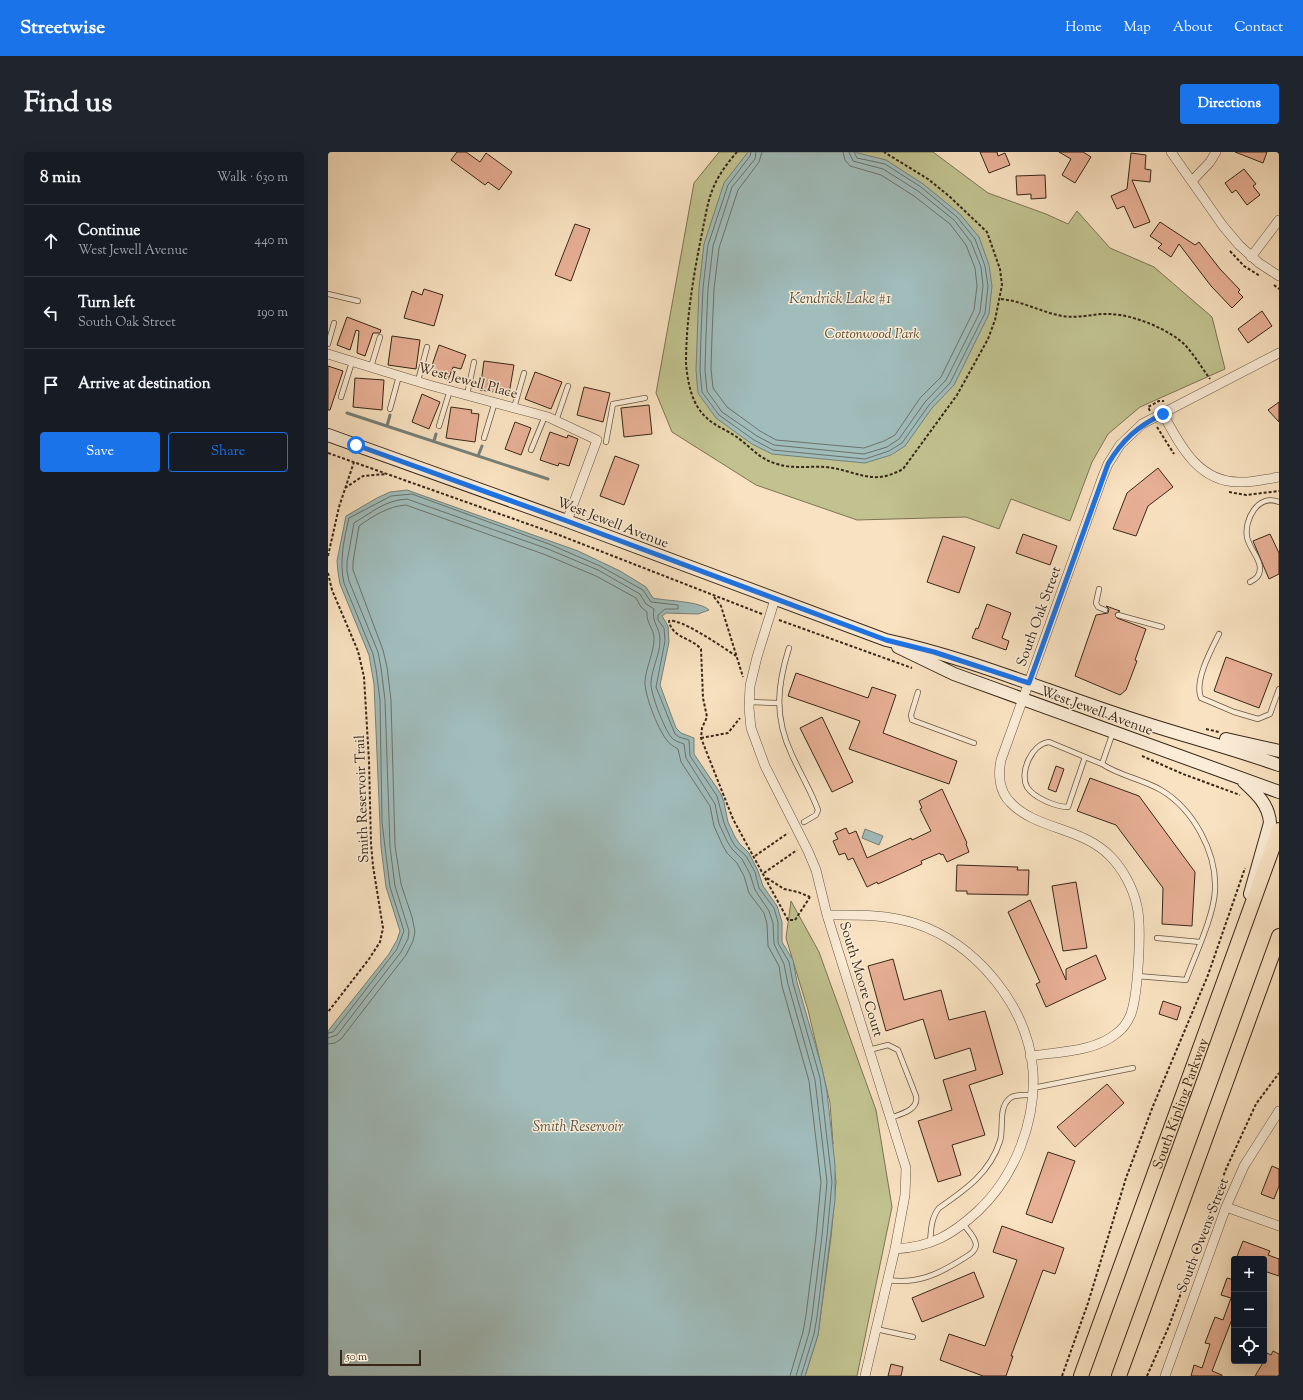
<!DOCTYPE html>
<html lang="en">
<head>
<meta charset="utf-8">
<style>
	:root { --surface:#171b24; --page:#20242c; --text:#f1f3f6; --muted:#9ea1a6; --line:#363941; --accent:#1a73e8 }
	body { margin:0; font-family:"Sorts Mill Goudy",serif; background:var(--page); color:var(--text) }
	.controls { position:absolute; right:12px; bottom:12px; display:grid; overflow:hidden; border-radius:4px; box-shadow:0 4px 16px #0002 }
	.controls button { width:36px; height:36px; display:grid; place-items:center; padding:0; border:0; border-bottom:1px solid var(--line); background:var(--surface); color:var(--text); font:20px sans-serif }
	.scale { position:absolute; left:12px; bottom:10px; width:81px; box-sizing:border-box; padding-left:4px; border:2px solid #382717; border-top:0; font-size:11px; line-height:14px; white-space:nowrap; color:#382717; -webkit-text-stroke:3px #fbecd7; paint-order:stroke }
	.stop { position:absolute; width:12px; height:12px; margin:-9px; border:3px solid #1a73e8; border-radius:50%; background:#fff }
	.stop.end { background:#1a73e8; border-color:#fff; box-shadow:0 1px 4px #0008 }
	.list { margin:0; padding:0; list-style:none }
	h2 { display:flex; justify-content:space-between; align-items:center; height:52px; margin:0; padding:0 16px; font-size:17px }
	h2 small { font-size:13px; font-weight:400; color:var(--muted) }
	.list li { display:grid; grid-template-columns:26px 1fr auto; gap:12px; align-items:center; box-sizing:border-box; height:72px; padding:0 16px; border-top:1px solid var(--line) }
	.list b { display:block; font-size:15px; white-space:nowrap }
	.list p { margin:0; font-size:13px; white-space:nowrap; color:var(--muted) }
	.list em { font-size:13px; font-style:normal; color:var(--muted) }
	.actions { display:flex; gap:8px; padding:12px 16px }
	.actions a { flex:1; padding:9px 0; border:1px solid var(--accent); border-radius:4px; text-align:center; font-size:14px; color:var(--accent) }
	.actions .main { background:var(--accent); color:#fff }
	.icon { flex:none; width:22px; height:22px; fill:none; stroke:currentColor; stroke-width:2; stroke-linecap:round; stroke-linejoin:round }
	.map { position:relative; flex:none; width:951px; height:1224px; overflow:hidden; border-radius:4px }
	header { display:flex; align-items:center; gap:24px; box-sizing:border-box; height:56px; padding:0 20px; background:var(--accent); color:#fff }
	header strong { font-size:19px }
	nav { display:flex; gap:22px; margin-inline-start:auto; font-size:14px }
	.intro { display:flex; align-items:center; justify-content:space-between; box-sizing:border-box; height:96px; padding:0 24px }
	h1 { margin:0; font-size:28px }
	.button { padding:10px 18px; border-radius:4px; background:var(--accent); color:#fff; font-size:14px; font-weight:700 }
	main { display:flex; gap:24px; padding:0 24px }
	aside { flex:1; background:var(--surface); border-radius:4px; box-shadow:0 4px 16px #0002 }
	.map>svg:first-child { display:block }
	.green { fill:#c1c290; stroke:#7c7454 }
	.water { fill:#a0bcbb; stroke:#768079 }
	.lines { fill:none; stroke-linecap:round; stroke-linejoin:round }
	.shore { stroke:#6c7269; stroke-width:1 }
	.stream { stroke:#768079; stroke-width:3 }
	.building { fill:#e8b096; stroke:#382717 }
	.service-casing { stroke:#685642; stroke-width:6 }
	.minor-casing { stroke:#685642; stroke-width:10 }
	.secondary-casing { stroke:#382717; stroke-width:14 }
	.primary-casing { stroke:#382717; stroke-width:16 }
	.path { stroke:#382717; stroke-width:2; stroke-dasharray:3 2; stroke-linecap:butt }
	.service { stroke:#fbecd7; stroke-width:4.5 }
	.minor { stroke:#fbecd7; stroke-width:9 }
	.secondary { stroke:#fbecd7; stroke-width:12 }
	.primary { stroke:#f9e2c1; stroke-width:14 }
	.route { stroke:#1a73e8; stroke-width:5 }
	.labels { text-anchor:middle; stroke-width:3; stroke-linejoin:round; paint-order:stroke }
	.park-label { font-size:14px; font-style:italic; fill:#5a4e35; stroke:#fbecd7 }
	.street-label { font-size:14px; fill:#382717; stroke:#fbecd7 }
	.water-label { font-size:15px; font-style:italic; fill:#575448; stroke:#fbecd7 }
</style>
</head>
<body>
<header>
<strong>Streetwise</strong>
<nav><a>Home</a><a>Map</a><a>About</a><a>Contact</a></nav>
</header>
<div class="intro"><h1>Find us</h1><a class="button">Directions</a></div>
<main>
<aside>
<h2>8 min<small>Walk · 630 m</small></h2>
<ul class="list">
<li><svg class="icon" aria-label="ahead" viewBox="0 0 24 24"><path d="M12 20V5M6 11l6-6 6 6"/></svg><div><b>Continue</b><p>West Jewell Avenue</p></div><em>440 m</em></li>
<li><svg class="icon" aria-label="left" viewBox="0 0 24 24"><path d="M17 20v-9H6M10 6l-5 5 5 5"/></svg><div><b>Turn left</b><p>South Oak Street</p></div><em>190 m</em></li>
<li><svg class="icon" aria-label="arrive" viewBox="0 0 24 24"><path d="M6 21V4h12l-3 4 3 4H6"/></svg><div><b>Arrive at destination</b></div></li>
</ul>
<div class="actions"><a class="main">Save</a><a>Share</a></div>
</aside>
<div class="map">
<svg width="951" height="1224" viewBox="0 0 951 1224">
	<rect width="100%" height="100%" fill="#f9e2c1"/>
	<filter id="stains"><feTurbulence type="fractalNoise" baseFrequency=".005" numOctaves="4"/><feColorMatrix values="0 0 0 0 .2 0 0 0 0 .09 0 0 0 0 .02 0 0 0 .5 -.17"/></filter>
	<radialGradient id="worn" r=".72"><stop offset=".6" stop-color="#630" stop-opacity="0"/><stop offset="1" stop-color="#630" stop-opacity=".3"/></radialGradient>
	<!-- green -->
	<path class="green" d="M391,0H605L660,41L718,62L740,72L749,59L782,96L826,115L884,165L897,217L812,255L780,282L764,310L742,369L683,347L671,377L638,365L529,368L428,333L344,280L328,241L366,31Z
		M463,749L491,800L548,958L564,1055L529,1224H477L490,1183L503,1085L508,1030L503,987L505,992L502,951L480,858L458,786Z"/>
	<!-- water -->
	<path class="water" d="M420,0H526L558,8L595,32L632,62L651,85L661,113L664,134L661,162L626,233L604,256L577,294L563,303L537,311L444,302L424,292L388,266L370,241L368,218L371,136L376,92L396,31Z
		M79,338L250,399L292,419L318,435L325,446C338,449 372,449 381,458L370,462L338,461L334,464L340,474L341,490L332,533L348,576L353,581L366,586V602L393,642L396,650L400,670L407,685L411,691L421,701L430,719L435,734L449,754L454,770V790L465,808L469,830L494,916L499,940L507,1013V1048L490,1183L477,1224H0V879L61,802L69,788L72,779L58,735L53,695L46,532L41,503L12,432L10,420L9,409L18,364L49,346L62,340Z
		M537,677L555,684L551,693L534,686Z"/>
	<g class="lines">
		<!-- shore -->
		<path class="shore" d="M423,0L422,4L400,33L380,93L375,136L373,183L372,218L374,240L391,263L426,288L445,298L537,307L561,299L574,291L601,253L622,231L657,161L660,134L657,114L647,87L629,65L593,35L557,12L529,6L526,0
			M428,0L427,7L404,35L385,94L380,137L378,183L377,218L379,239L394,260L429,284L446,293L536,302L559,295L571,287L597,250L618,228L652,160L655,134L653,115L643,90L626,68L590,39L555,17L525,9L521,0
			M434,0L431,10L410,38L391,96L386,137L384,184L383,217L385,236L399,255L432,279L448,288L536,296L556,289L567,283L592,246L613,225L646,158L649,134L647,116L638,93L622,72L586,44L553,23L522,14L517,8L515,0
			M0,881L5,880L69,797L76,779L62,735L57,695L54,670L52,548L48,517L45,502L16,431C11,410 16,387 21,366L63,344L84,342L221,392L272,414L315,438L323,450L350,453V457H337L330,463V468L336,476L337,489L328,535L347,582L351,585L361,588L362,604L389,644L396,671L403,687L407,694L418,704L427,720L431,736L446,756L450,770V791L461,810L465,831L492,926L504,1030L499,1084L489,1165L486,1182L473,1224
			M0,886L9,883L73,800L80,787L81,779L67,734L62,695L57,548L53,516L50,500L21,429L19,419V410L26,371C43,361 57,348 79,347L220,397L270,418L312,442L318,452L326,457C323,471 332,474 332,488C332,502 324,516 323,530C322,541 336,576 343,585C346,589 351,590 356,592L358,606L387,652L391,672L399,689L404,697L414,707L422,722L427,738L441,759L445,771L446,792L456,812L460,832L487,928L499,1030L494,1084L484,1164L481,1181L468,1224
			M0,892L7,891L13,887L78,803L85,789L87,780L84,765L73,732L67,694L63,548L59,515L55,498L25,418V410L31,374C45,364 61,354 78,353L218,403L268,424L308,446L313,455L319,460C318,471 326,477 326,486C326,501 318,515 317,529C316,542 330,577 338,587C341,592 345,594 350,597L353,610L382,654L386,674L394,692L399,701L409,711L416,724L421,741L436,761L439,772L440,794L451,814L454,834L481,929L493,1030L488,1084L478,1163L475,1180L462,1224"/>
		<!-- stream -->
		<path class="stream" d="M19,261L220,327
			M59,274L62,263
			M106,289L108,282
			M150,304L154,294"/>
	</g>
	<!-- building -->
	<path class="building" d="M129,0H138L152,10L158,1L184,20L171,38L160,30L157,33L123,8Z
		M652,0H669L670,4L677,1L682,13L661,21Z
		M731,0H755L763,5L747,31L734,23L743,7Z
		M907,0H939L935,11Z
		M803,1L818,3L817,17L823,18L822,30L804,28L822,70L806,76L796,54L789,57L783,44L799,37Z
		M916,17L928,32L925,34L932,43L919,53L908,38L904,41L897,31Z
		M717,23L718,46L703,47V42L689,43L688,24Z
		M832,70L867,93L871,90L892,117L912,138L910,140L915,145L904,156L883,134L851,92L843,105L830,96L834,92L822,84Z
		M247,72L262,77L243,129L227,123Z
		M96,137L115,143L106,174L76,166L84,139L94,143Z
		M934,159L944,174L920,191L910,177Z
		M19,165L53,178L52,181H45L37,204L29,201L31,179L28,178L22,198L9,193Z
		M64,184L92,188L88,217L60,213Z
		M111,193L138,203L133,217L125,215L120,228L111,225V220L102,219Z
		M156,209L186,213L181,242L152,238Z
		M0,214L15,219L2,258H0Z
		M207,220L234,230L223,257L197,247Z
		M27,226L56,228L54,258L25,255Z
		M256,235L282,241L275,270L249,263Z
		M94,242L112,250L101,277L84,270Z
		M951,250V270L940,258Z
		M321,253L324,282L296,285L293,256Z
		M123,255L144,258L143,261L151,262L147,290L118,286Z
		M187,270L203,276L193,303L177,297Z
		M222,280L239,286L240,283L250,287L241,314L231,311L230,314L212,308Z
		M287,304L311,313L296,353L272,344Z
		M830,316L845,335L820,354L808,384L785,377L799,341Z
		M695,382L729,394L722,413L688,401Z
		M942,382L951,401V422L941,427L925,389Z
		M615,384L647,395L631,441L599,430Z
		M659,452L683,461L674,486L681,489L678,498L644,486L648,476L650,477Z
		M778,454L792,459L787,462L789,466L818,477L807,508L809,509L798,538L792,543L747,524L768,463L780,461L781,457Z
		M898,505L944,522L931,556L886,539Z
		M468,521L540,546L544,535L568,543L555,581L629,609L621,632L521,597L532,569L460,544Z
		M494,565L525,630L504,640L472,576Z
		M728,614L736,617L728,640L720,637Z
		M762,626L811,644L867,720L864,774L834,772L835,736L788,673L749,659Z
		M614,637L639,691L638,692L641,700L619,710L615,702L613,703L612,701L593,709L594,712L550,732L549,730L539,735L525,706L520,708L517,701L511,703L505,689L510,687L507,681L518,676L521,682L528,679L539,706L583,686L584,688L603,679L592,657L594,656L591,649Z
		M629,713L690,715L689,718H701L700,743L639,742V739H628Z
		M748,730L759,796L735,799L724,734Z
		M702,748L738,828V817L768,803L778,827L718,855L708,832L712,830L680,760Z
		M565,807L576,848L613,838L621,868L657,859L675,922L641,933L657,983L624,993L633,1023L610,1030L590,969L624,958L615,928L648,918L642,896L607,907L595,867L558,879L540,814Z
		M835,849L853,855L849,868L831,862Z
		M779,932L796,951L747,995L729,975Z
		M720,1000L747,1009L724,1071L698,1062Z
		M944,1014L951,1017V1034L946,1047L933,1042Z
		M674,1074L736,1096L727,1122L715,1118L683,1204H685L678,1224H655L612,1208L621,1182L657,1194L689,1108L665,1100Z
		M915,1089L942,1099L940,1103L951,1107V1124L936,1119V1107H908Z
		M646,1120L656,1145L594,1170L584,1146Z
		M899,1126L906,1128V1162L884,1219L894,1223V1224H863L866,1213L874,1216L882,1192L877,1191L887,1165L895,1168L903,1146L893,1143Z
		M945,1199L951,1202V1224H927L936,1209L939,1201L943,1203Z
		M563,1212L575,1215L573,1224H560Z"/>
	<g class="lines">
		<defs>
			<path id="service" d="M0,142L30,149
				M0,192L6,171
				M43,215L52,185
				M90,229L99,195
				M139,243L146,210
				M13,245L24,210
				M186,256L196,221
				M62,257L71,224
				M228,269L240,234
				M111,274L122,238
				M156,286L167,250
				M278,290L285,252L317,246
				M203,298L217,264
				M922,430C928,427 932,424 932,416C932,406 921,396 919,385C916,368 930,341 951,350
				M771,437L768,451L770,455L777,458
				M790,463L834,475
				M891,482C883,498 866,529 873,546L906,560L930,567L942,562L951,537
				M461,496C449,534 446,565 464,603C472,621 483,639 490,658L488,663L476,670
				M590,540L583,563L584,568L646,591
				M421,550L451,551
				M757,605L740,655C728,655 706,646 699,635C691,620 704,592 721,590L774,612L785,580
				M774,612C792,624 814,627 833,638C865,657 889,700 887,738C886,764 867,803 858,828L809,824
				M829,786L872,790
				M541,898L560,893L570,898L588,944C591,958 573,962 562,966
				M705,936L805,916
				M602,1091C603,1078 603,1066 611,1056C637,1038 662,1021 672,989C676,976 670,957 681,947C686,942 698,943 705,943
				M560,1128C589,1132 609,1123 633,1108C639,1104 647,1101 648,1093C648,1086 639,1077 635,1072
				M548,1177L585,1185"/>
			<path id="minor" d="M843,0L895,74L911,93L931,111L951,124
				M864,29L882,10L888,0
				M923,105L951,68
				M0,202L101,233L220,265L269,288L239,369
				M835,262C852,293 870,330 911,330C924,331 938,327 951,325
				M447,447L429,505L422,534L421,556L423,576L437,614L480,699L488,718L499,763L578,1016L577,1043L567,1097L537,1224
				M499,763C529,763 558,762 586,771C648,791 700,854 705,919C708,970 687,1024 650,1059C624,1083 603,1095 567,1097
				M702,904C729,900 767,900 789,881C795,877 800,869 803,862C810,841 814,776 809,754C805,736 795,717 782,704C754,675 708,678 682,650C671,639 670,622 673,608L775,324L780,312L792,293L814,272L951,201
				M898,1055L951,1074
				M837,1224L898,1055L916,1014L951,959"/>
			<path id="secondary" d="M0,283L239,369L558,488C637,505 711,536 786,561C841,580 897,594 951,613
				M570,495L626,522L951,640
				M898,587L951,599
				M916,630C929,642 941,653 942,671L922,742"/>
			<g id="primary">
				<path id="s1" d="M753,1224L951,678"/>
				<path d="M791,1224L951,784"/>
			</g>
		</defs>
		<!-- service casing -->
		<use href="#service" class="service-casing"/>
		<!-- minor casing -->
		<use href="#minor" class="minor-casing"/>
		<!-- secondary casing -->
		<use href="#secondary" class="secondary-casing"/>
		<!-- primary casing -->
		<use href="#primary" class="primary-casing"/>
		<!-- path -->
		<path class="path" d="M409,0C401,9 392,21 387,32C380,46 378,62 375,76C366,120 358,166 358,211C359,225 362,242 369,254C382,275 397,275 414,289C425,298 434,308 449,312C464,317 481,314 497,315C529,318 543,335 575,317L629,243L660,187L667,168L674,133L672,117L659,80L621,44L600,27L556,0
			M902,99L916,114L932,124
			M946,133L951,137
			M673,147C694,149 713,160 734,164C751,167 767,161 783,162C806,163 843,178 858,194C867,204 874,216 882,227
			M822,259L820,255L831,249H836
			M829,275L846,302
			M0,301L231,383L434,462
			M17,336L35,324L58,322
			M901,340L918,343L951,339
			M0,404L11,355L26,310
			M0,421L4,438L30,499L36,525L41,609L43,692L45,714L55,776L52,790L41,807L0,860
			M386,445L393,454L415,525
			M451,468L584,516
			M408,504C396,496 353,466 341,469C344,486 364,486 373,497L375,546L379,565L374,576L373,586L405,667L460,768H467L482,745
			M878,577L891,580
			M373,586L400,581L412,566
			M814,604L855,622L912,643
			M427,704L460,681
			M436,721L469,698
			M439,726L456,737L470,740L482,745
			M734,1224L760,1151L798,1026L825,954L880,823L917,716
			M819,1224L841,1174L898,1017L928,952L951,921"/>
		<!-- service -->
		<use href="#service" class="service"/>
		<!-- minor -->
		<use href="#minor" class="minor"/>
		<!-- secondary -->
		<use href="#secondary" class="secondary"/>
		<!-- primary -->
		<use href="#primary" class="primary"/>
	</g>
	<g class="lines">
		<!-- route -->
		<path class="route" d="M28,293L239,369L558,488L606,500L701,531L780,312C794,288 810,274 835,262"/>
	</g>
	<g class="labels">
		<!-- park labels -->
		<g class="park-label">
			<text x="544" y="186">Cottonwood Park</text>
		</g>
		<!-- street labels -->
		<g class="street-label">
			<text transform="translate(140 228) rotate(15)" y="5">West Jewell Place</text>
			<text transform="translate(285 370) rotate(21)" y="5">West Jewell Avenue</text>
			<text transform="translate(710 464) rotate(-70)" y="5">South Oak Street</text>
			<text transform="translate(769 558) rotate(20)" y="5">West Jewell Avenue</text>
			<text transform="translate(33 647) rotate(-92)" y="5">Smith Reservoir Trail</text>
			<text transform="translate(534 827) rotate(73)" y="5">South Moore Court</text>
			<text dy="5" stroke="none"><textPath href="#s1" startOffset="290">South Kipling Parkway</textPath></text>
			<text transform="translate(874 1083) rotate(-69)" y="5">South Owens Street</text>
		</g>
		<!-- water labels -->
		<g class="water-label">
			<text x="512" y="151">Kendrick Lake #1</text>
			<text x="250" y="979">Smith Reservoir</text>
		</g>
	</g>
	<rect width="100%" height="100%" filter="url(#stains)"/>
	<rect width="100%" height="100%" fill="url(#worn)"/>
</svg>
<div class="controls">
<button>+</button>
<button>−</button>
<button><svg class="icon" aria-label="locate" viewBox="0 0 24 24"><circle cx="12" cy="12" r="6"/><path d="M12 2v4M12 18v4M2 12h4M18 12h4"/></svg></button>
</div>
<div class="scale">50 m</div>
<div class="stop" style="left:28px;top:293px"></div>
<div class="stop end" style="left:835px;top:262px"></div>
</div>
</main>
</body>
</html>
